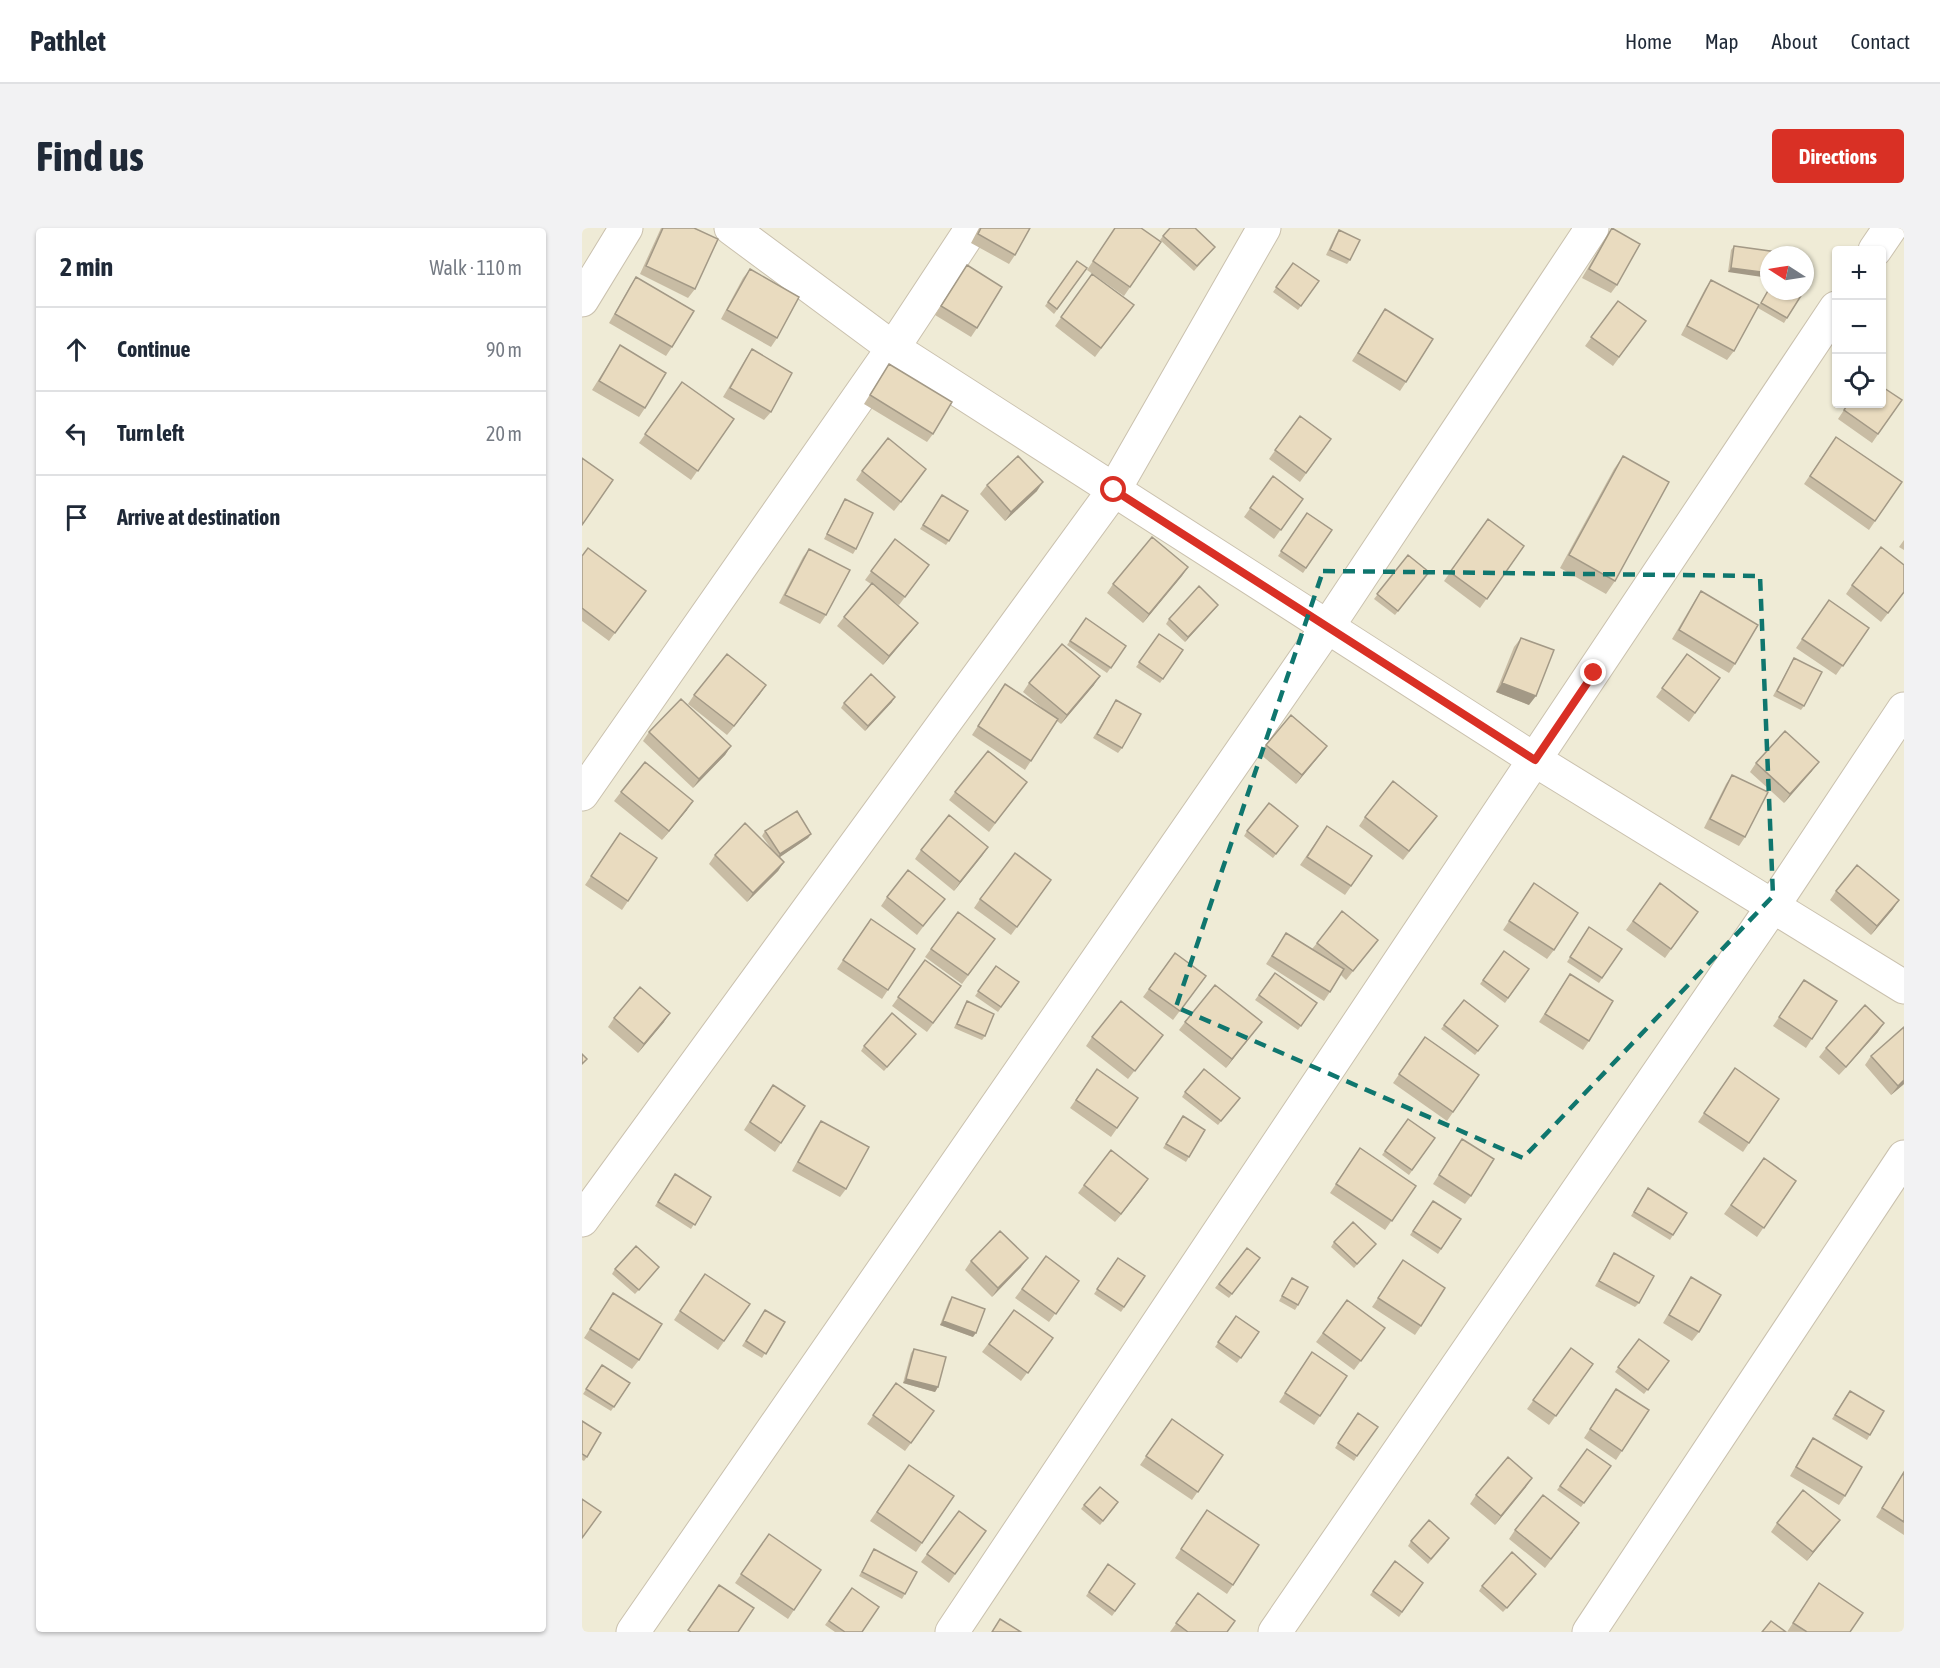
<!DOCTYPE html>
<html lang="en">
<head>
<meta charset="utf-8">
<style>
	:root { --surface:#fff; --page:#f2f2f3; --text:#1f2937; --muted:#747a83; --line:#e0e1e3; --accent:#d93025 }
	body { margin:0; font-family:"Asap Condensed",sans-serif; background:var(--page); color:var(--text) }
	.controls { position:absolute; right:18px; top:18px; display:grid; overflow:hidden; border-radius:6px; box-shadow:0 2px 4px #0004 }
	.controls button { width:54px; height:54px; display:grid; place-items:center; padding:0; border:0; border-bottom:2px solid var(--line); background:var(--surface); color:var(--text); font:30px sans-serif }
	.compass { position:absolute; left:1178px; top:18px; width:54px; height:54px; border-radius:50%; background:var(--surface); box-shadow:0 2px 4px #0004; rotate:282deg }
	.stop { position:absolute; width:18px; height:18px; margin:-14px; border:4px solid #d93025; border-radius:50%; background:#fff }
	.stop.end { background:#d93025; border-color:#fff; box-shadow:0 2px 6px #0008 }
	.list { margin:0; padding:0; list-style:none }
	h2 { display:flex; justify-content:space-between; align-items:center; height:78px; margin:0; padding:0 24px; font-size:26px }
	h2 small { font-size:20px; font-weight:400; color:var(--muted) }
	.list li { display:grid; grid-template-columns:39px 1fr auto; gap:18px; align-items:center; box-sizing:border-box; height:84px; padding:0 24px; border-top:2px solid var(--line) }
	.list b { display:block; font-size:22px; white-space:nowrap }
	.list em { font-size:20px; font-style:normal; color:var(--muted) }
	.icon { flex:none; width:33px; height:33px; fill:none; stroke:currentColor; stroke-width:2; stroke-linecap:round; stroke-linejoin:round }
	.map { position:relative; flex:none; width:1322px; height:1404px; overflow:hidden; border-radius:6px }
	header { display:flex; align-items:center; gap:36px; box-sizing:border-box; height:84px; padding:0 30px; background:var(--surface); border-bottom:2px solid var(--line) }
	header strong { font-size:28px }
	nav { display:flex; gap:33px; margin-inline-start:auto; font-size:21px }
	.intro { display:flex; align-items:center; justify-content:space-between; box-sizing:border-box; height:144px; padding:0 36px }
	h1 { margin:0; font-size:42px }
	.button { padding:15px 27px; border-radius:6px; background:var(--accent); color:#fff; font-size:21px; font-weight:700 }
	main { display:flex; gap:36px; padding:0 36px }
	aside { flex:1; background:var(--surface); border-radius:6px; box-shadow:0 2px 4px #0004 }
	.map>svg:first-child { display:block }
	.residential { fill:#efebd6; fill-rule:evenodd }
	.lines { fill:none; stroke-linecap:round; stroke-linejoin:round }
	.street-casing { stroke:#cac1ae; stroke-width:35 }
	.street { stroke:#fff; stroke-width:33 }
	.wall { fill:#c8bca4 }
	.shaded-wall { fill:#a39986 }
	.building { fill:#e9dbbf; stroke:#a39986; stroke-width:1.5 }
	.route { stroke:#d93025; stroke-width:8 }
	.marked { fill:none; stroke:#0f766e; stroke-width:4.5; stroke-dasharray:12 8; stroke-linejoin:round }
</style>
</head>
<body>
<header>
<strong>Pathlet</strong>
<nav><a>Home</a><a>Map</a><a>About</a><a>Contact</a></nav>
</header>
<div class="intro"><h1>Find us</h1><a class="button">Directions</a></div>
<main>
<aside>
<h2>2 min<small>Walk · 110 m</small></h2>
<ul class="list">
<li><svg class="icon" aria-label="ahead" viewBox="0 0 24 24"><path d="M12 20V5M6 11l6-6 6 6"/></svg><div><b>Continue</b></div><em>90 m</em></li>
<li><svg class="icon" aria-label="left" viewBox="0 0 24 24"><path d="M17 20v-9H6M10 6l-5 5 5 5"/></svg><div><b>Turn left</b></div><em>20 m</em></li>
<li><svg class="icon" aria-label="arrive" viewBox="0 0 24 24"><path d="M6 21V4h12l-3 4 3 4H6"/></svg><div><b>Arrive at destination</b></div></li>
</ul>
</aside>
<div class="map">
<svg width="1322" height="1404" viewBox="0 0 1322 1404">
	<rect width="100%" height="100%" fill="#fbf9ea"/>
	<!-- residential -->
	<path class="residential" d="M0,0H1322V1404H0ZM1254,22H1300V176H1254ZM1187,27H1223V63H1187Z"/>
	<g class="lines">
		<defs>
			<path id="street" d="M149,0L311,120L953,532L1322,759
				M1293,22L1308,0
				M0,72L44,0
				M0,566L311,120L390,0
				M0,992L532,262L682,0
				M51,1404L746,398L1010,0
				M370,1404L1254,80
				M693,1404L1191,678L1322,481
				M1007,1404L1322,929"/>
		</defs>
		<!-- street casing -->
		<use href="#street" class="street-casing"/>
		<!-- street -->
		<use href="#street" class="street"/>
	</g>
	<!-- wall -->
	<path class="wall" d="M79,0H112L113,61L106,70L58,46Z
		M397,0H448L433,27L427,36L389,15Z
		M533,0L579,14L542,68L505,42Z
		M1030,0L1035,57L1029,65L1000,50L1024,9Z
		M757,2L768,32L765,36L744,27L754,6Z
		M581,8L633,19L612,43L578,12Z
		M1152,18L1195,24L1146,44L1149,22Z
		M495,33L505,40L472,86L463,78Z
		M711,35L737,53L716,82L691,64Z
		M385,37L395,100L389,109L353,87Z
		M168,41L195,110L189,119L139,91L161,50Z
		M510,46L552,77L513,129L473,98Z
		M54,49L90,119L84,128L27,95L48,58Z
		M1129,52L1152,123L1145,132L1099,107L1123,61Z
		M1187,60V63L1205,90L1202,95L1176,80Z
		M1036,73L1064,93L1031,138L1003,118Z
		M803,81L824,154L818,163L770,133Z
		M38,117L63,180L57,189L10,162Z
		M170,121L189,184L182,192L141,169L164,130Z
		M307,136L351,206L345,214L282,176Z
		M100,154L152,191L109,252L57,215Z
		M1320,172L1290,215L1256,191L1266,176Z
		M718,188L749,211L718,254L687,231Z
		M1254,209L1320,254L1287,302L1222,256Z
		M1041,228L1033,353L1024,366L978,340L1032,241Z
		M280,243L338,250L312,283L274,252Z
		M691,248L721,271L692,311L662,289Z
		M405,257L455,263L423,293L398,266Z
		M360,267L386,283L364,317L338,301Z
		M263,271L274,321L271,326L242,311Z
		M725,285L750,302L721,345L696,328Z
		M906,291L942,318L898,380L862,353Z
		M313,311L347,337L317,377L307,370L336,395L329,404L301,437L255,398L262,389L289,356L283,352Z
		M1322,312V322L1317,319Z
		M227,321L244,387L238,396L197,375L221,329Z
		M826,327L847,344L813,387L792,371Z
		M0,328L64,363L27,413L0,393Z
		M606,339L561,395L525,365L531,356Z
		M1270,357L1322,365L1299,394L1264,366Z
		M1119,363L1153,436L1147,445L1090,411L1113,372Z
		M1247,372L1287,400L1254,447L1214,420Z
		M633,381L603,414L584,396L587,391Z
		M504,390L544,418L525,445L485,417Z
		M577,406L601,422L578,455L554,439Z
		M939,410L947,477L914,464L932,419Z
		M1105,426L1138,450L1107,494L1074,469Z
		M1212,430L1222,478L1219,482L1191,468Z
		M447,455L512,457L479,496L475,493L443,542L390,507L417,465L464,483L441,464Z
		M178,466L145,507L106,476L112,467Z
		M534,472L540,520L536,525L511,510Z
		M310,474L283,503L259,480L262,475Z
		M67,504L149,518L143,527L111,560L61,513Z
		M684,517L738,527L714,556L678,526Z
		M1174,535L1230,543L1202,575L1168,544Z
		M1150,547L1163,609L1157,618L1122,600L1144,556Z
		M445,554L407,604L367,572L373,564Z
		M39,564L105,582L80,612L32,573Z
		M855,588L821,632L777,598L783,589Z
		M716,598L691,630L662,608L665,603Z
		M745,598L790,628L763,667L718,637Z
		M183,603L229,606L226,610L198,629L202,634L196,643L165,674L127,636L133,627L188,619L180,608Z
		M38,605L75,630L40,682L3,657Z
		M406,619L372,663L333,631L339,622Z
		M469,652L429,707L392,680L398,671Z
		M952,655L972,722L965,731L921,702Z
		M1078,655L1116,684L1083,730L1044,702Z
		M1254,663L1311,681L1289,707L1248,672Z
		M305,669L356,679L335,707L299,678Z
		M376,684L413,711L380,756L343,729Z
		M289,691L333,721L300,771L255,741Z
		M1007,699L1040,721L1017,755L985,734Z
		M704,705L730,721L735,715L796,712L764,752L759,747L742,773L684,736Z
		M922,723L947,741L923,775L898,756Z
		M593,725L624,748L591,792L561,769Z
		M343,732L379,758L345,804L310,778Z
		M414,738L437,754L416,784L393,768Z
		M693,745L735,775L716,802L673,772Z
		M988,746L1007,813L1001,822L957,794Z
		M1222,752L1255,773L1224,820L1191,798Z
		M882,772L916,798L893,827L859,801Z
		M385,773L403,808L400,812L372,800L382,778Z
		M32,790L82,794L56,825L26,799Z
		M603,794L673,803L644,840L597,802Z
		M1296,804L1257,847L1237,829L1244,820Z
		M334,806L302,843L279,823L282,818Z
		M581,807L546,851L504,818L510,809Z
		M843,809L897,847L865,893L811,855Z
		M1289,828L1322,856L1309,867L1283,837Z
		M1153,840L1197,871L1161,924L1116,894Z
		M515,841L556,870L529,909L488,880Z
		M603,864L655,874L636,897L600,869Z
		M185,866L199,915L193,924L162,902Z
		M826,891L853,910L827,947L800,927Z
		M239,893L264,961L258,969L210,943L233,901Z
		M598,893L607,929L604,934L581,920Z
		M880,911L889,968L883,976L851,956Z
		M778,920L834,958L803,1002L748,965Z
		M1182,930L1214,953L1175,1009L1142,986Z
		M93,946L129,969L109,1001L73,978Z
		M502,957L560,960L533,994L496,965Z
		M1066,960L1105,985L1088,1012L1049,988Z
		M851,973L879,991L856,1026L828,1007Z
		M752,1014L794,1016L772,1040L749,1019Z
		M665,1020L678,1030L647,1070L633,1060Z
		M1032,1025L1057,1075L1053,1079L1013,1058Z
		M464,1028L497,1053L467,1094L433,1070Z
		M536,1030L563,1048L539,1084L512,1066Z
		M389,1033L439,1039L410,1069L383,1042Z
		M33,1041L74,1043L53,1066L30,1046Z
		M815,1041L839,1098L833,1107L790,1079Z
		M123,1046L168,1076L136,1122L92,1092Z
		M1109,1049L1117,1104L1110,1113L1081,1095Z
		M710,1050L716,1077L713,1082L697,1073Z
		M31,1065L57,1132L50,1141L2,1110Z
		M370,1069L391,1109L358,1097L367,1073Z
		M765,1072L803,1100L772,1142L734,1114Z
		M183,1082L203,1094L180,1130L160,1118Z
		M432,1082L471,1110L439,1153L400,1124Z
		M654,1088L677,1104L655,1135L633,1119Z
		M1057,1111L1087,1133L1062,1166L1033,1144Z
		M989,1120L1011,1136L967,1197L945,1181Z
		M332,1121L356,1159L353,1164L321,1155L329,1125Z
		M730,1124L765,1148L732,1197L697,1174Z
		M20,1137L48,1155L29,1183L1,1166Z
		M314,1155L346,1192L323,1223L285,1196Z
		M1034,1161L1067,1182L1034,1232L1002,1210Z
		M1265,1167L1288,1207L1285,1212L1250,1191Z
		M776,1185L775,1228L772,1233L753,1220Z
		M590,1191L641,1227L610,1272L558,1237Z
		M0,1193L5,1229L2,1233L0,1232Z
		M1231,1210L1263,1268L1257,1277L1208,1248L1225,1219Z
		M1005,1221L1029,1238L999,1279L975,1262Z
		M327,1237L372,1268L334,1324L288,1293Z
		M1322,1244V1307L1294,1289Z
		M944,1259L913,1297L888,1276L894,1267Z
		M502,1277L533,1279L518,1297L499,1281Z
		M625,1282L651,1357L645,1366L593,1330Z
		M377,1283L404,1303L367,1355L339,1334Z
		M1195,1295L1251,1301L1225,1333L1189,1304Z
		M933,1302L991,1304L963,1340L927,1311Z
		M187,1306L212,1382L206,1391L153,1355Z
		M829,1313L864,1315L846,1336L826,1318Z
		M292,1321L323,1366L320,1371L277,1348Z
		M813,1333L841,1355L817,1389L788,1367Z
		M526,1336L553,1356L530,1388L504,1368Z
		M951,1351L921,1384L897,1363L900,1358Z
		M270,1360L280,1404H253L243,1397Z
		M1231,1364L1268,1404H1205Z
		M616,1365L646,1404H588Z"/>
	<!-- shaded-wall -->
	<path class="shaded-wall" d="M1149,40L1187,45V50L1146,44Z
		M461,254L455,263L423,293L429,284Z
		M606,339L600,348L561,395L567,386Z
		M636,377L633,381L603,414L606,409Z
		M336,395L329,404L301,437L307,428Z
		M518,448L512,457L479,496L485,487Z
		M920,455L954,468L947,477L914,464Z
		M184,457L178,466L145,507L152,498Z
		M313,469L310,474L283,503L286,498Z
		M149,518L143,527L111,560L117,551Z
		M745,518L738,527L714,556L720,547Z
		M1237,534L1230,543L1202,575L1208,566Z
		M111,573L105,582L80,612L87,603Z
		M229,606L226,610L195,631L198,626Z
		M406,619L400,628L372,663L378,654Z
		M202,634L196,643L165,674L171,665Z
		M1317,672L1311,681L1289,707L1295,698Z
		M88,785L82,794L56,825L62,816Z
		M680,794L673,803L644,840L650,831Z
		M1302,795L1296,804L1257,847L1264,839Z
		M1322,852V856L1309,867L1316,858Z
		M566,951L560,960L533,994L539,986Z
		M446,1030L439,1039L410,1069L416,1060Z
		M361,1093L394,1105L391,1109L358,1097Z
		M324,1151L356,1159L353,1164L321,1155Z
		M950,1250L944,1259L913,1297L919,1288Z
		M1258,1292L1251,1301L1225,1333L1231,1324Z"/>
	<!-- building -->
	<path class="building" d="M81,0H112L136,11L113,61L64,38Z
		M399,0H448L433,27L396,6Z
		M533,0H559L579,14L548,59L511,33Z
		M588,0H613L633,19L615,38L581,8Z
		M1030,0L1058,16L1035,57L1007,41Z
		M757,2L778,12L768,32L748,22Z
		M1152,18L1195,24V27H1187V45L1149,40Z
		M495,33L505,40L475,81L466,74Z
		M711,35L737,53L719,78L694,59Z
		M385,37L420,59L395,100L359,78Z
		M168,41L217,69L195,110L145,82Z
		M510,46L552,77L519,120L479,89Z
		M54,49L112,83L90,119L33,86Z
		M1129,52L1177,77L1152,123L1105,98Z
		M1187,61V63H1222L1205,90L1179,75Z
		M1036,73L1064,93L1037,129L1009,109Z
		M803,81L851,111L824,154L776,125Z
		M38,117L84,145L63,180L17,153Z
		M170,121L210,145L189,184L148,160Z
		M307,136L370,174L351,206L288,167Z
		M100,154L152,191L116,243L63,206Z
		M1299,158L1320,172L1296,206L1262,182L1266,176H1299Z
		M718,188L749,211L724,245L693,222Z
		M1254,209L1320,254L1293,293L1228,248Z
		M306,210L344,241L319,274L280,243Z
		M436,228L461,254L429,284L405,257Z
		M1041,228L1087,254L1033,353L987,327Z
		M0,230L31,252L0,297Z
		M691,248L721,271L699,302L668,280Z
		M360,267L386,283L367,313L341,297Z
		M263,271L291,285L274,321L245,306Z
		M725,285L750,302L724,340L699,323Z
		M906,291L942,318L905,371L868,344Z
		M570,309L606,339L567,386L531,356Z
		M313,311L347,337L323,369L289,343Z
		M1299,319L1322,337V364L1306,385L1270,357Z
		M6,320L64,363L33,405L0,380V328Z
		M227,321L268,342L244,387L203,367Z
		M826,327L847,344L816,383L795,366Z
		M290,355L336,395L307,428L262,389Z
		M617,358L636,377L606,409L587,391Z
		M1119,363L1176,397L1153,436L1097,402Z
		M1247,372L1287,400L1261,438L1220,411Z
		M504,390L544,418L529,440L488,413Z
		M577,406L601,422L581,451L557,434Z
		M939,410L972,422L954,468L920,455Z
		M480,416L518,448L485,487L447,455Z
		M145,426L184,457L152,498L112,467Z
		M1105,426L1138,450L1113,485L1080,460Z
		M1212,430L1240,444L1222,478L1195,463Z
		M289,446L313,469L286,498L262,475Z
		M423,456L476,491L449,533L396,498Z
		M99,471L149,518L117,551L67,504Z
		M534,472L559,486L540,520L515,506Z
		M709,487L745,518L720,547L684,517Z
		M1203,503L1237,534L1208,566L1174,535Z
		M406,523L445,554L413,595L373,564Z
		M63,534L111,573L87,603L39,564Z
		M1150,547L1186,564L1163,609L1128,591Z
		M811,553L855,588L827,623L783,589Z
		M687,575L716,598L694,626L665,603Z
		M215,583L229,606L198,626L183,603Z
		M367,587L406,619L378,654L339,622Z
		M163,595L202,634L171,665L133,627Z
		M745,598L790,628L769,658L725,629Z
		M38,605L75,630L46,673L9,648Z
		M433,625L469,652L435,699L398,671Z
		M1275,637L1317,672L1295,698L1254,663Z
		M326,642L363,671L341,698L305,669Z
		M952,655L996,685L972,722L927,693Z
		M1078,655L1116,684L1089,721L1051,693Z
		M760,683L796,712L771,743L735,715Z
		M376,684L413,711L386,747L349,721Z
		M289,691L333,721L306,762L261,732Z
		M1007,699L1040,721L1020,750L988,729Z
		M704,705L762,741L748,764L690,728Z
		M922,723L947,741L926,770L901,752Z
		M593,725L624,748L598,783L567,761Z
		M343,732L379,758L351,795L316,769Z
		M414,738L437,754L419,779L396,763Z
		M693,745L735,775L719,798L677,767Z
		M988,746L1031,773L1007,813L963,786Z
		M1222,752L1255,773L1230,811L1197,789Z
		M633,757L680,794L650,831L603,794Z
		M58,759L88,785L62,816L32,790Z
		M882,772L916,798L896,823L862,797Z
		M385,773L412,786L403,808L375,796Z
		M539,773L581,807L553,843L510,809Z
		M1283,777L1302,795L1264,839L1244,820Z
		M310,785L334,806L305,839L282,818Z
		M1322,799V852L1316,858L1289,828Z
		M843,809L897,847L871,884L817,846Z
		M0,826L5,831L0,836Z
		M1153,840L1197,871L1167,915L1122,885Z
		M515,841L556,870L535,900L494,872Z
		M622,841L658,870L639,893L603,864Z
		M191,857L223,878L199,915L168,894Z
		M601,888L623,902L607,929L584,916Z
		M826,891L853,910L830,942L803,923Z
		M239,893L287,919L264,961L216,934Z
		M880,911L912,931L889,968L857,947Z
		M778,920L834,958L810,993L754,956Z
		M529,922L566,951L539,986L502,957Z
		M1182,930L1214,953L1182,1000L1149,977Z
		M93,946L129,969L113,997L76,974Z
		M1066,960L1105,985L1091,1007L1052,984Z
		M851,973L879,991L859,1021L831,1003Z
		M771,994L794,1016L775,1036L752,1014Z
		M418,1003L446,1030L416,1060L389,1033Z
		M54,1018L77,1039L57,1062L33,1041Z
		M665,1020L678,1030L650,1066L637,1056Z
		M1032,1025L1072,1048L1057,1075L1017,1053Z
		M464,1028L497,1053L474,1086L440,1061Z
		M536,1030L563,1048L542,1079L515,1061Z
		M821,1032L863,1060L839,1098L796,1070Z
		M123,1046L168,1076L142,1113L98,1083Z
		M1109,1049L1139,1067L1117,1104L1087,1087Z
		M710,1050L726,1059L716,1077L700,1068Z
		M31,1065L80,1096L57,1132L8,1101Z
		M370,1069L403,1081L394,1105L361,1093Z
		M765,1072L803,1100L779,1133L741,1105Z
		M183,1082L203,1094L184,1126L164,1113Z
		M432,1082L471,1110L446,1145L407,1116Z
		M654,1088L677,1104L659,1130L636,1114Z
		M1057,1111L1087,1133L1066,1162L1036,1139Z
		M989,1120L1011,1136L974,1188L951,1172Z
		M332,1121L364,1129L356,1159L324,1151Z
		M730,1124L765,1148L738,1188L703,1165Z
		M20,1137L48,1155L32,1179L4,1161Z
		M314,1155L352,1183L329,1215L291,1187Z
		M1034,1161L1067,1182L1040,1223L1008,1201Z
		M1268,1163L1302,1183L1288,1207L1253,1187Z
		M776,1185L796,1199L775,1228L756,1215Z
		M590,1191L641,1227L616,1264L564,1228Z
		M0,1193L19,1205L5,1229L0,1226Z
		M1231,1210L1280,1239L1263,1268L1214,1239Z
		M1005,1221L1029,1238L1002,1275L978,1258Z
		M926,1229L950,1250L919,1288L894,1267Z
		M327,1237L372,1268L340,1315L295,1284Z
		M1322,1244V1294L1300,1280Z
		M518,1259L536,1274L521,1293L502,1277Z
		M1221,1262L1258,1292L1231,1324L1195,1295Z
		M961,1267L997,1295L969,1331L933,1302Z
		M0,1271L19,1284L0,1310Z
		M625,1282L677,1317L651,1357L599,1321Z
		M377,1283L404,1303L373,1346L345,1326Z
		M847,1292L867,1310L849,1331L829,1313Z
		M187,1306L239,1342L212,1382L159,1346Z
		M292,1321L335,1344L323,1366L280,1344Z
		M930,1324L954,1346L925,1380L900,1358Z
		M813,1333L841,1355L820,1384L791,1363Z
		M526,1336L553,1356L533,1383L507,1364Z
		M1237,1355L1281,1385L1268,1404H1225L1211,1395Z
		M137,1357L172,1380L156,1404H109L106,1402Z
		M270,1360L297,1379L280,1404H263L247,1393Z
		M616,1365L653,1393L645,1404H606L594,1395Z
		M418,1391L439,1404H410Z
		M1189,1393L1204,1404H1180Z"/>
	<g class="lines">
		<!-- route -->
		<path class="route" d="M532,262L953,532L1012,445"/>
	</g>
	<!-- marked area -->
	<path class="marked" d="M741,343L1178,348L1191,668L941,930L594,779Z"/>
</svg>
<div class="controls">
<button>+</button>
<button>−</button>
<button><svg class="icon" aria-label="locate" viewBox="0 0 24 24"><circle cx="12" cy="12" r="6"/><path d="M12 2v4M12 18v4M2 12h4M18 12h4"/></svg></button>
</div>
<svg class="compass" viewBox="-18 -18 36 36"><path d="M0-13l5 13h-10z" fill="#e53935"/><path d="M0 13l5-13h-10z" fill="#747a83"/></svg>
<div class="stop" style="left:532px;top:262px"></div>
<div class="stop end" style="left:1012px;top:445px"></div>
</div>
</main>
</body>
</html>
